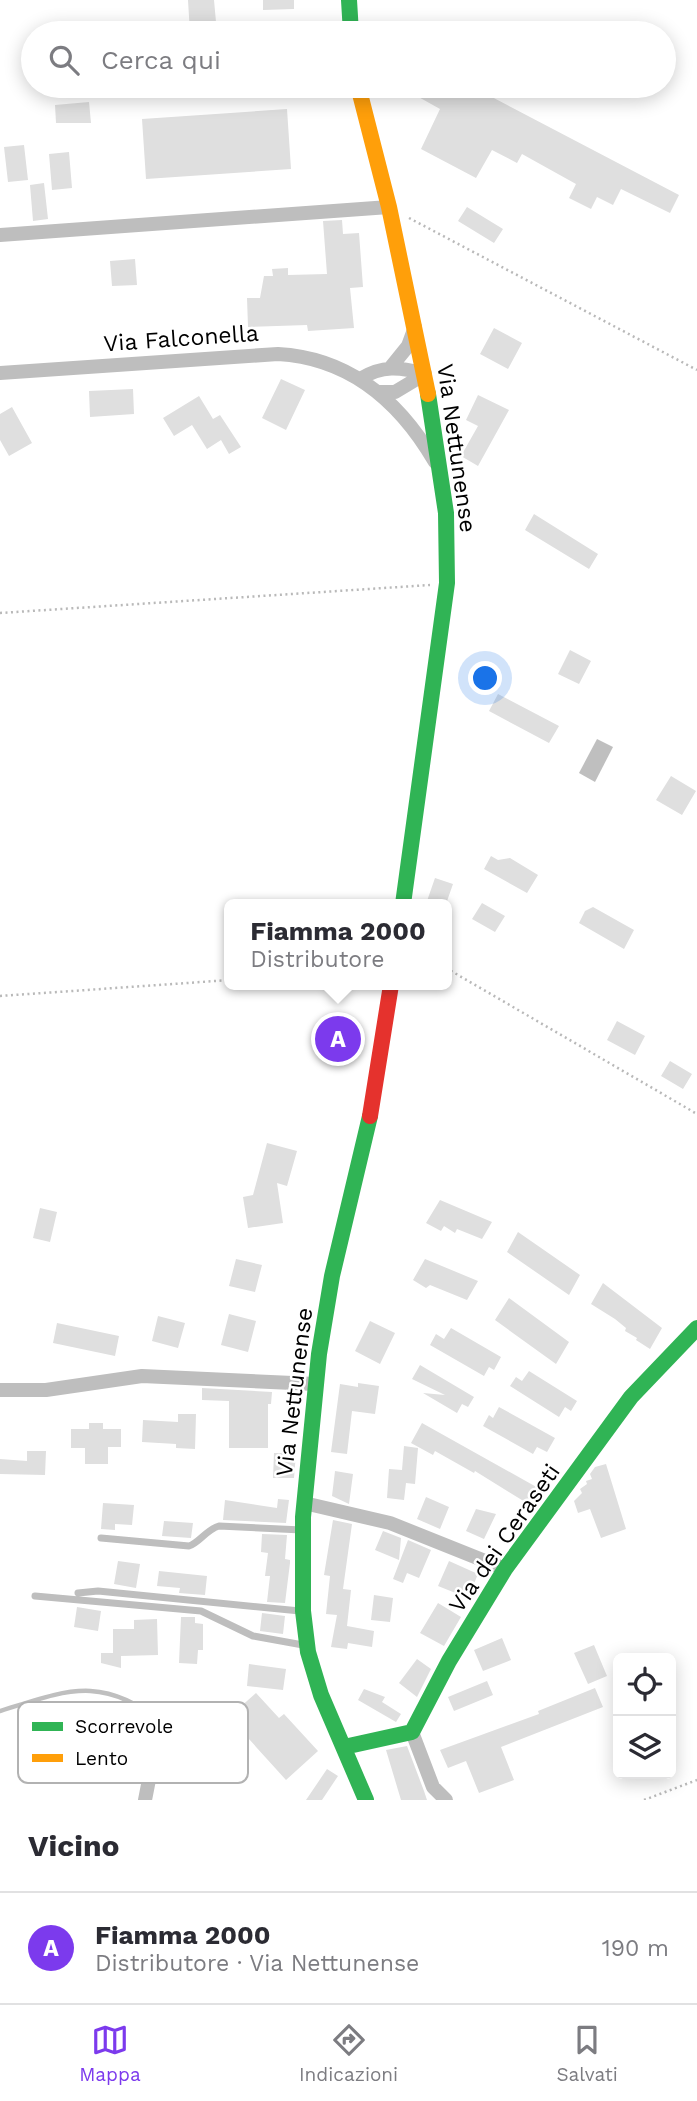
<!DOCTYPE html>
<html lang="it">
<head>
<meta charset="utf-8">
<style>
	:root { --surface:#fff; --page:#f2f2f3; --text:#2b2b33; --muted:#7c7c81; --line:#e1e1e2; --accent:#7c3aed }
	body { margin:0; font-family:"Work Sans",sans-serif; background:var(--page); color:var(--text) }
	.controls { position:absolute; right:21px; bottom:21px; display:grid; overflow:hidden; border-radius:10px; box-shadow:0 4px 18px #0003 }
	.controls button { width:63px; height:63px; display:grid; place-items:center; padding:0; border:0; border-bottom:2px solid var(--line); background:var(--surface); color:var(--text); font:35px sans-serif }
	.you { position:absolute; left:486px; top:679px; width:24px; height:24px; margin:-18px; border:5px solid #fff; border-radius:50%; background:#1a73e8; box-shadow:0 0 0 10px #1a73e833 }
	.badge { display:grid; place-items:center; width:46px; height:46px; border-radius:50%; background:var(--accent); color:#fff; font-size:23px; font-weight:700 }
	.pin { position:absolute; translate:-50% -50%; border:4px solid #fff; box-shadow:0 2px 7px #0006 }
	.popup { position:absolute; left:224px; top:899px; width:228px; height:91px; box-sizing:border-box; display:grid; place-content:center; border-radius:10px; background:var(--surface); filter:drop-shadow(0 2px 5px #0005); font-size:23px; white-space:nowrap; color:var(--muted) }
	.popup b { font-size:26px; color:var(--text) }
	.popup::after { content:''; position:absolute; left:50%; top:100%; margin-left:-14px; border:14px solid transparent; border-top-color:var(--surface) }
	.list { margin:0; padding:0; list-style:none }
	h2 { display:flex; justify-content:space-between; align-items:center; height:91px; margin:0; padding:0 28px; font-size:30px }
	h2 small { font-size:23px; font-weight:400; color:var(--muted) }
	.list li { display:grid; grid-template-columns:46px 1fr auto; gap:21px; align-items:center; box-sizing:border-box; height:112px; padding:0 28px; border-top:2px solid var(--line) }
	.list b { display:block; font-size:26px; white-space:nowrap }
	.list p { margin:0; font-size:23px; white-space:nowrap; color:var(--muted) }
	.list em { font-size:23px; font-style:normal; color:var(--muted) }
	.icon { flex:none; width:38px; height:38px; fill:none; stroke:currentColor; stroke-width:2; stroke-linecap:round; stroke-linejoin:round }
	.map { position:relative; flex:none; width:697px; height:1800px; overflow:hidden }
	.search { position:absolute; background:var(--surface); box-shadow:0 4px 18px #0003; left:21px; right:21px; top:21px; height:77px; display:flex; align-items:center; gap:18px; box-sizing:border-box; padding:0 24px; border-radius:38px; color:var(--muted); font-size:26px }
	.sheet { height:203px; background:var(--surface) }
	nav { display:flex; justify-content:space-around; align-items:center; box-sizing:border-box; height:98px; border-top:2px solid var(--line); background:var(--surface); font-size:19px; color:var(--muted) }
	nav a { display:grid; justify-items:center; gap:4px }
	nav .on { color:var(--accent) }
	.map>svg:first-child { display:block }
	.water { fill:#bfbfbf }
	.lines { fill:none; stroke-linecap:round; stroke-linejoin:round }
	.stream { stroke:#bfbfbf; stroke-width:4.5 }
	.building { fill:#dfdfdf }
	.path { stroke:#b9b9b9; stroke-width:2.5; stroke-dasharray:2 3.5; stroke-linecap:butt }
	.lane { stroke:#bebebe; stroke-width:7 }
	.street { stroke:#bebebe; stroke-width:14 }
	.fast { stroke:#30b455; stroke-width:16 }
	.slow { stroke:#ff9f0a; stroke-width:16 }
	.jam { stroke:#e5322d; stroke-width:16 }
	.labels { text-anchor:middle; stroke-width:5; stroke-linejoin:round; paint-order:stroke }
	.street-label { font-size:23px; fill:#000; stroke:#fff }
	.key { fill:#fff; stroke:#b2b2b2; stroke-width:2 }
	.key-label { font-size:19px; fill:#000 }
</style>
</head>
<body>
<div class="map">
<svg width="697" height="1800" viewBox="0 0 697 1800">
	<rect width="100%" height="100%" fill="#fff"/>
	<!-- water -->
	<path class="water" d="M597,739L613,747L595,782L579,773Z"/>
	<g class="lines">
		<!-- stream -->
		<path class="stream" d="M0,1711C73,1688 103,1675 168,1727"/>
	</g>
	<!-- building -->
	<path class="building" d="M188,0H214L217,33H190Z
		M263,0H294V9L263,10Z
		M420,86H471L679,195L670,213L621,189L613,205L597,197L591,209L569,198L576,184L522,154L517,163L492,150L476,178L421,149L440,109L415,95Z
		M89,102L91,123H56L55,105Z
		M287,109L291,169L146,179L142,119Z
		M24,145L28,180L8,182L4,147Z
		M69,152L72,188L52,190L49,154Z
		M44,183L48,219L33,221L30,185Z
		M467,207L503,229L494,243L458,221Z
		M342,220L343,234L359,233L363,287L350,288L354,328L308,331L307,325L248,327L247,298H260L264,276H273L272,269L288,268V275L327,274L323,221Z
		M135,259L137,285L112,286L110,261Z
		M494,328L522,343L508,369L480,354Z
		M281,379L305,390L286,430L262,418Z
		M133,389L134,414L90,417L89,391Z
		M478,395L509,410L478,466L461,456L478,426L466,420Z
		M199,396L213,419L220,415L241,447L229,454L221,440L207,449L192,425L174,436L163,418Z
		M12,407L32,443L9,456L0,440V414Z
		M534,514L598,554L589,569L525,530Z
		M570,650L591,661L579,684L558,674Z
		M498,694L559,726L549,743L489,711Z
		M671,776L696,791L682,815L656,800Z
		M491,856L498,860L510,858L538,875L527,893L484,869Z
		M435,878L453,884L446,904L427,901Z
		M482,903L505,916L495,932L472,919Z
		M593,907L634,930L624,949L579,923L585,911Z
		M321,1021L359,1028L354,1057L316,1051Z
		M617,1021L645,1036L635,1055L607,1040Z
		M670,1061L692,1074L683,1089L661,1076Z
		M267,1143L297,1151L287,1186L277,1183L283,1223L248,1228L243,1197L253,1195Z
		M440,1200L492,1222L482,1239L457,1229L455,1233L444,1226L441,1231L426,1223Z
		M40,1208L57,1212L50,1242L33,1238Z
		M518,1232L580,1275L569,1295L507,1252Z
		M236,1259L262,1265L255,1292L229,1286Z
		M425,1259L478,1281L467,1300L430,1285L426,1288L413,1280Z
		M603,1283L662,1328L650,1349L636,1340L637,1338L625,1331L626,1328L615,1319L591,1304Z
		M509,1298L569,1342L556,1364L495,1320Z
		M229,1314L256,1321L248,1352L221,1345Z
		M158,1316L185,1323L178,1348L152,1341Z
		M370,1321L395,1333L380,1364L355,1351Z
		M57,1323L119,1336L115,1356L53,1343Z
		M451,1328L501,1357L494,1370L489,1367L484,1376L430,1345L436,1334L444,1339Z
		M420,1365L474,1397L468,1407L462,1404L457,1413L423,1393L445,1395L412,1379Z
		M529,1371L577,1401L571,1411L565,1407L559,1417L510,1386L516,1377L522,1381Z
		M358,1383L379,1386L375,1414L352,1411L347,1454L331,1452L340,1384L358,1387Z
		M202,1388L272,1392L271,1404H268V1448H229V1401L202,1400Z
		M499,1407L555,1438L547,1452L537,1447L533,1454L483,1426L489,1415L493,1418Z
		M178,1414H196L195,1449L176,1448V1444L142,1442L143,1420L178,1422Z
		M89,1423H103V1429H121V1447H108V1464H85V1448H71V1429H89Z
		M422,1423L540,1489L530,1505L475,1471L474,1473L435,1451L433,1455L411,1443Z
		M404,1446L418,1448L415,1484L406,1483L404,1500L387,1498L389,1469L402,1470Z
		M27,1451H46L45,1475L0,1474V1459L27,1461Z
		M274,1453H296L294,1478H273Z
		M606,1464L626,1529L601,1538L590,1509L578,1513L574,1501L582,1493L580,1489L587,1484L586,1481L592,1479L590,1474L595,1467Z
		M335,1471L353,1474L349,1504L332,1496Z
		M426,1497L449,1507L440,1529L417,1519Z
		M278,1499L289,1500L286,1523L223,1520L225,1500L277,1508Z
		M103,1503L134,1505L132,1525L115,1524V1530L101,1529Z
		M476,1509L496,1514L484,1539L466,1531Z
		M333,1520L352,1524L343,1589L351,1590L347,1626L374,1631L372,1647L348,1643L347,1649L331,1647L337,1615L326,1614L330,1576L324,1575Z
		M164,1521L193,1523L191,1538L162,1536Z
		M383,1531L401,1538L399,1560L375,1550Z
		M262,1534L287,1535L285,1559L290,1560V1563L285,1603L267,1602L270,1576H265L268,1553L261,1552Z
		M408,1540L431,1550L419,1578L407,1573L403,1583L393,1579Z
		M118,1561L140,1564L136,1588L114,1584Z
		M449,1561L478,1574L468,1598L438,1586Z
		M159,1571L207,1576L205,1595L179,1593L180,1588L157,1586Z
		M374,1595L393,1598L390,1622L371,1620Z
		M438,1603L461,1617L444,1646L420,1633Z
		M77,1607L101,1611L98,1631L74,1627Z
		M262,1613L285,1616L283,1634L260,1631Z
		M181,1617H195V1623L203,1624V1650H198L197,1664L179,1663Z
		M157,1619L158,1655L121,1656V1668L101,1663V1653H113V1629H134V1620Z
		M502,1638L511,1660L483,1671L474,1650Z
		M594,1645L607,1676L588,1684L574,1653Z
		M417,1659L431,1669L417,1697L399,1683Z
		M249,1664L286,1669L283,1690L247,1686Z
		M487,1681L493,1695L454,1711L448,1697Z
		M595,1688L603,1707L501,1747L514,1780L479,1793L466,1761L448,1768L440,1750L539,1714L538,1711Z
		M364,1689L385,1697L382,1702L401,1714L396,1722L358,1700Z
		M256,1693L279,1718L284,1714L318,1751L286,1780L229,1717Z
		M407,1746L424,1791L427,1800H401L386,1750Z
		M327,1769L338,1776L322,1800H306Z"/>
	<g class="lines">
		<!-- path -->
		<path class="path" d="M409,218L697,370
			M0,613L430,585
			M446,968L697,1114
			M0,996L230,980
			M644,1800L697,1780"/>
		<!-- lane -->
		<path class="lane" d="M101,1538L189,1546C199,1543 206,1530 219,1526L302,1530
			M78,1593L98,1591L300,1611
			M35,1596L201,1611L253,1636L303,1645"/>
		<!-- street -->
		<path class="street" d="M0,235L389,207
			M391,367L408,346L415,327
			M0,373L278,354C350,358 400,402 435,462
			M360,379C382,365 400,367 425,374
			M378,392H395L425,374
			M0,1390H46L142,1376L315,1384
			M304,1503L390,1523L505,1569
			M412,1732L433,1787L446,1800
			M145,1800L154,1754L165,1740"/>
		<!-- fast -->
		<path class="fast" d="M349,0L351,33
			M403,904L447,583L446,513L428,394
			M344,1747L412,1732L449,1661L505,1569L631,1397L697,1328
			M366,1800L321,1695L308,1652L303,1611V1517L319,1354L332,1276L370,1116"/>
		<!-- slow -->
		<path class="slow" d="M358,86L389,207L428,394"/>
		<!-- jam -->
		<path class="jam" d="M370,1116L391,985"/>
	</g>
	<g class="labels">
		<!-- street labels -->
		<g class="street-label">
			<text transform="translate(181 338) rotate(-4)" y="8">Via Falconella</text>
			<text transform="translate(457 448) rotate(82)" y="8">Via Nettunense</text>
			<text transform="translate(294 1392) rotate(-83)" y="8">Via Nettunense</text>
			<text transform="translate(504 1538) rotate(-55)" y="8">Via dei Ceraseti</text>
		</g>
	</g>
	<!-- legend -->
	<rect x="18" y="1702" width="230" height="81" rx="10" class="key"/>
	<rect x="32" y="1722" width="31" height="9" fill="#30b455"/>
	<rect x="32" y="1754" width="31" height="8" fill="#ff9f0a"/>
	<g class="key-label">
		<text x="75" y="1733">Scorrevole</text>
		<text x="75" y="1765">Lento</text>
	</g>
</svg>
<div class="controls">
<button><svg class="icon" aria-label="locate" viewBox="0 0 24 24"><circle cx="12" cy="12" r="6"/><path d="M12 2v4M12 18v4M2 12h4M18 12h4"/></svg></button>
<button><svg class="icon" aria-label="layers" viewBox="0 0 24 24"><path d="M12 4l9 5-9 5-9-5zM3 14l9 5 9-5"/></svg></button>
</div>
<div class="you"></div>
<div class="pin badge" style="left:338px;top:1039px">A</div>
<div class="popup"><b>Fiamma 2000</b>Distributore</div>
<div class="search"><svg class="icon" aria-label="search" viewBox="0 0 24 24"><circle cx="10" cy="10" r="6"/><path d="M15 15l6 6"/></svg>Cerca qui</div>
</div>
<section class="sheet">
<h2>Vicino<small></small></h2>
<ul class="list">
<li><span class="badge">A</span><div><b>Fiamma 2000</b><p>Distributore · Via Nettunense</p></div><em>190 m</em></li>
</ul>
</section>
<nav>
<a class="on"><svg class="icon" aria-label="map" viewBox="0 0 24 24"><path d="M3 6l6-2 6 2 6-2v14l-6 2-6-2-6 2zM9 4v14M15 6v14"/></svg>Mappa</a>
<a><svg class="icon" aria-label="directions" viewBox="0 0 24 24"><path d="M12 3l9 9-9 9-9-9zM9 14v-3h6M13 9l2 2-2 2"/></svg>Indicazioni</a>
<a><svg class="icon" aria-label="saved" viewBox="0 0 24 24"><path d="M7 4h10v16l-5-4-5 4z"/></svg>Salvati</a>
</nav>
</body>
</html>
